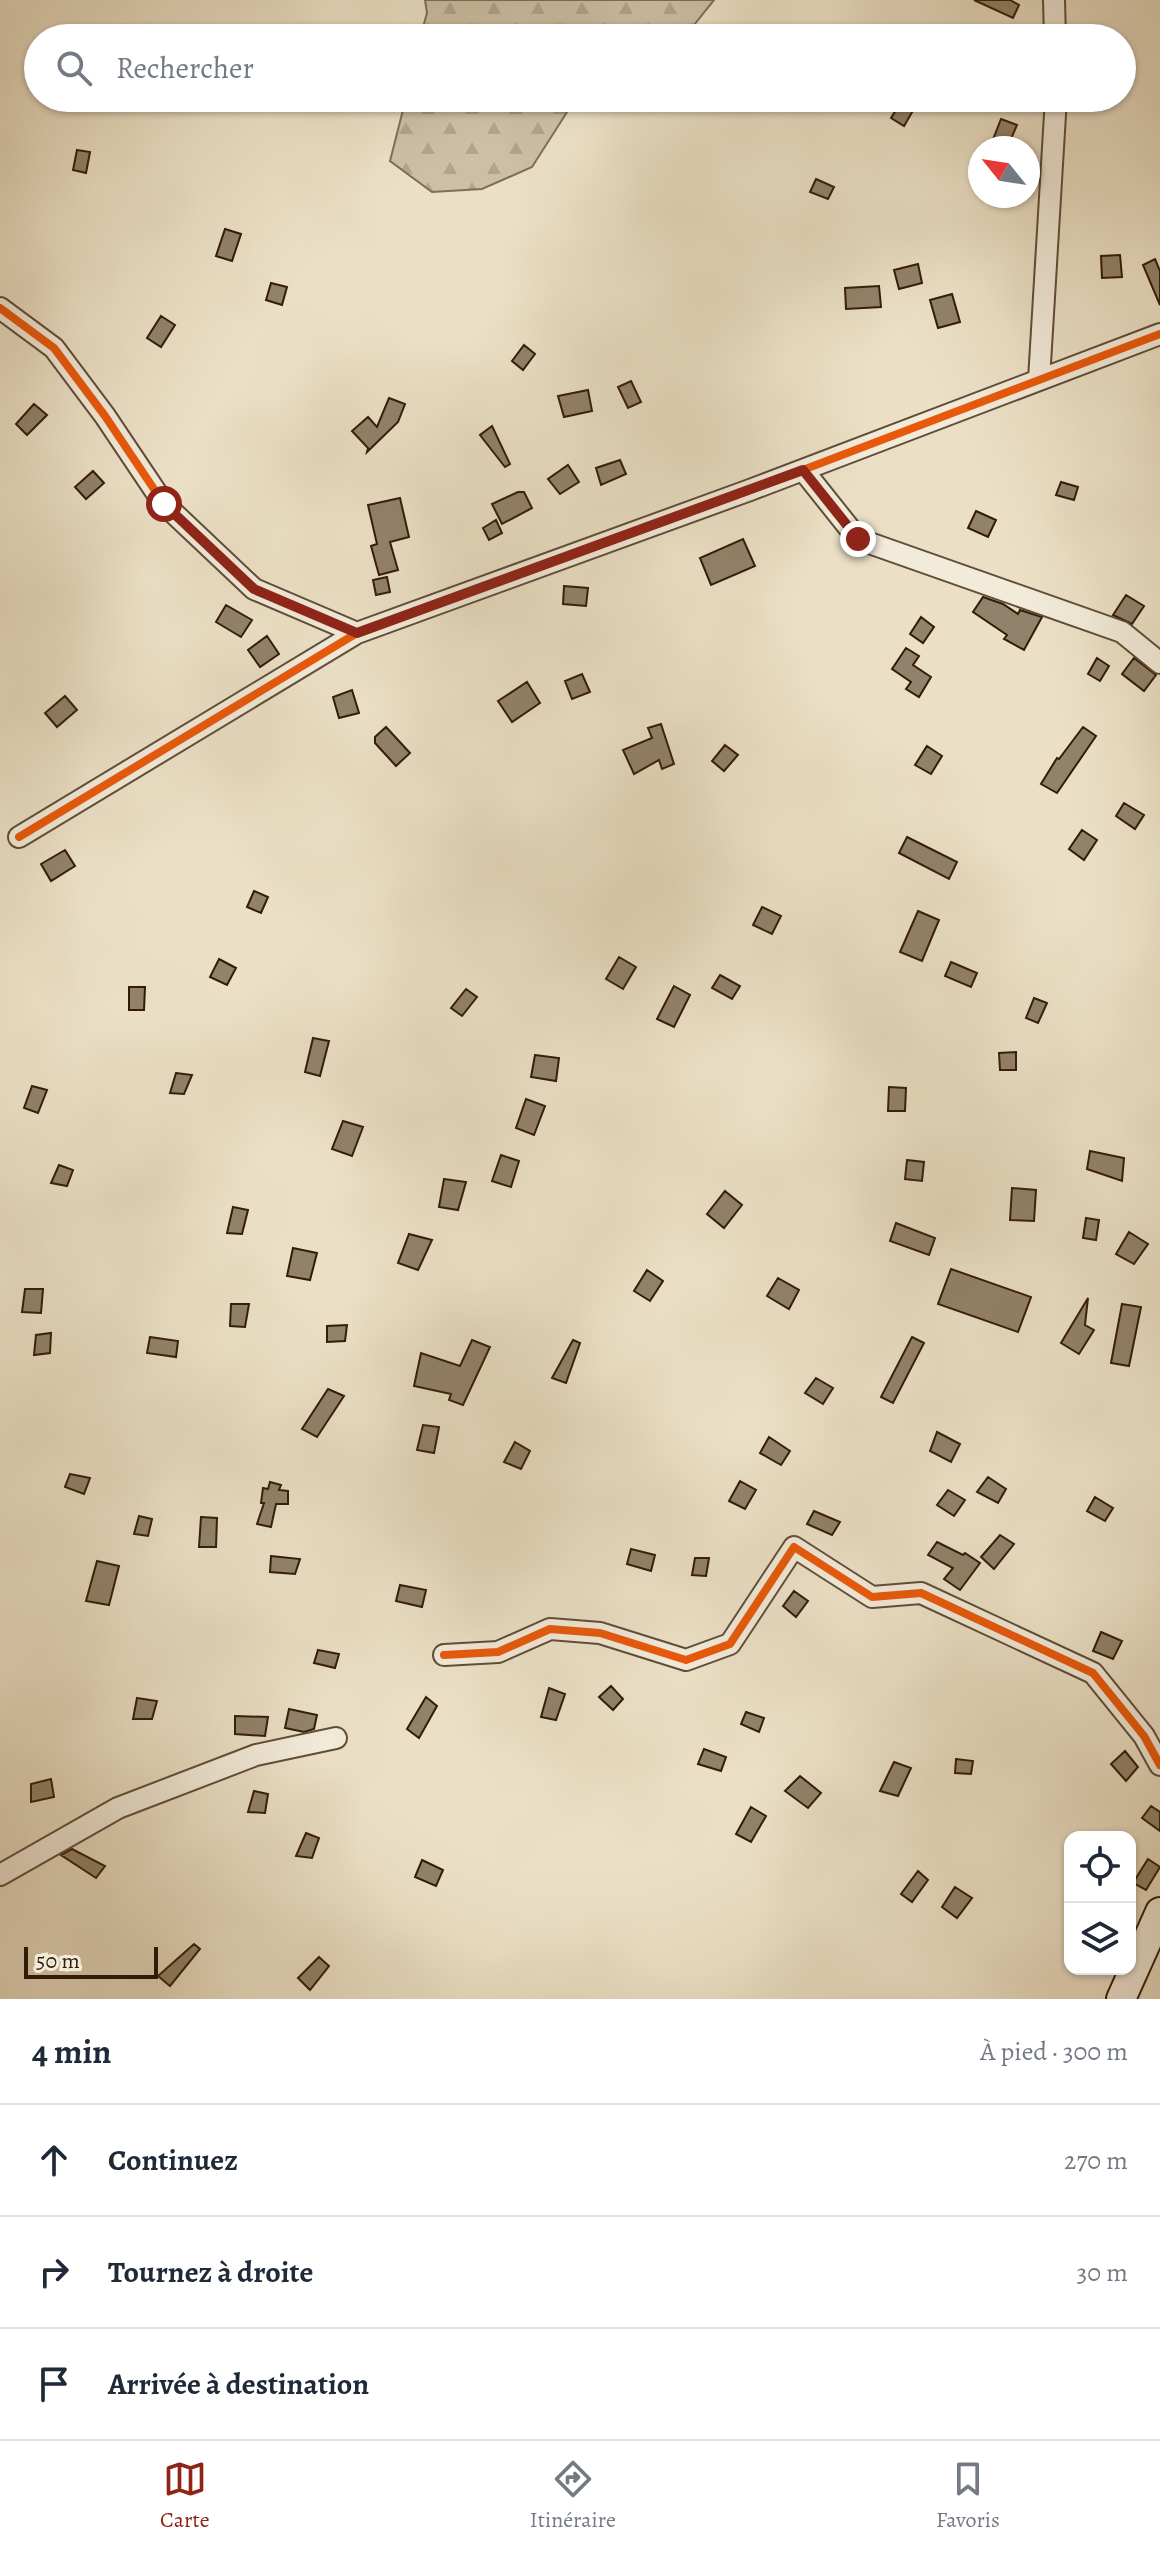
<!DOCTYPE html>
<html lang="fr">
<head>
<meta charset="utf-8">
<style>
	:root { --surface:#fff; --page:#f6f6f7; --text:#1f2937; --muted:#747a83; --line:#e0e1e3; --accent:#8f2418 }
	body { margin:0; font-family:Alegreya,serif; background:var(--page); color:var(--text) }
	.controls { position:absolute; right:24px; bottom:24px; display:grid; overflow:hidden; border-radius:16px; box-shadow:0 2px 6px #0004 }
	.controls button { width:72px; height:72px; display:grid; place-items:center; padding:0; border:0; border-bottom:2px solid var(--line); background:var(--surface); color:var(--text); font:40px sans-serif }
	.compass { position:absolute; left:968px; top:136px; width:72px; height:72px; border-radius:50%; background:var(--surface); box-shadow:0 2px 6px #0004; rotate:300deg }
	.scale { position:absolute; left:24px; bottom:20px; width:134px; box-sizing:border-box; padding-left:8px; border:4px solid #321c08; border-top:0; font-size:22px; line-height:28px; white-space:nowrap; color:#321c08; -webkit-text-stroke:6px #f2ebda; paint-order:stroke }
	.stop { position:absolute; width:24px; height:24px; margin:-18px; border:6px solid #8f2418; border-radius:50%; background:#fff }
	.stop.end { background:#8f2418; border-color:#fff; box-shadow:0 2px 8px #0008 }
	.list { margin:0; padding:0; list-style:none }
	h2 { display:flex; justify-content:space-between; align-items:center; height:104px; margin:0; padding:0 32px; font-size:34px }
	h2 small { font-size:26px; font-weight:400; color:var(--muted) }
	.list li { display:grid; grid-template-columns:52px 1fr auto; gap:24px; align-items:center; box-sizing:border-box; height:112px; padding:0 32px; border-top:2px solid var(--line) }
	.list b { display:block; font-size:30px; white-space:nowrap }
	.list em { font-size:26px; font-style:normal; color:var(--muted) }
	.icon { flex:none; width:44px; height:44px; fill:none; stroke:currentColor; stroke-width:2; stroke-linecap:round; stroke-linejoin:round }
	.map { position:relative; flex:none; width:1160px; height:1999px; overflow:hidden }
	.search { position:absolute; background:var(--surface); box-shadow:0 2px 6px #0004; left:24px; right:24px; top:24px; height:88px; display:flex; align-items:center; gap:20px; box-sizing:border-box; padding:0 28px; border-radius:44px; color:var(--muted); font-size:30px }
	.sheet { height:440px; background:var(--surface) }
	nav { display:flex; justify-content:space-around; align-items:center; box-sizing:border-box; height:112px; border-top:2px solid var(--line); background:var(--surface); font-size:22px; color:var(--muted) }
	nav a { display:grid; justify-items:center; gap:4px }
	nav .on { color:var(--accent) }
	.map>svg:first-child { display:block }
	.forest { fill:url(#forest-firs); stroke:#7f6e57; stroke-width:2 }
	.building { fill:#92826b; stroke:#321c08; stroke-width:2 }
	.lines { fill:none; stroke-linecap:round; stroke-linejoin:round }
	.street-casing { stroke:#604d38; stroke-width:24 }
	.secondary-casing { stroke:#321c08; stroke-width:32 }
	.street { stroke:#f2ebda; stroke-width:20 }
	.secondary { stroke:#f2ebda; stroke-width:28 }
	.cycleway-casing { stroke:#f2ebda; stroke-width:13 }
	.cycleway { stroke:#e8590c; stroke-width:8 }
	.route { stroke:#8f2418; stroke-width:10 }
</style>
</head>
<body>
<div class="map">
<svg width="1160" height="1999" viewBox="0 0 1160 1999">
	<defs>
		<pattern id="forest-firs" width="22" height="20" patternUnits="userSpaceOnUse" patternTransform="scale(2)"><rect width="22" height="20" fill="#ccbfa6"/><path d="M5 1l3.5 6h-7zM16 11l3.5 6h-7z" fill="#b0a48d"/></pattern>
	</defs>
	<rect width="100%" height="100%" fill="#ebe0c6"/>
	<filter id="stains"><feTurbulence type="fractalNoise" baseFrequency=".0025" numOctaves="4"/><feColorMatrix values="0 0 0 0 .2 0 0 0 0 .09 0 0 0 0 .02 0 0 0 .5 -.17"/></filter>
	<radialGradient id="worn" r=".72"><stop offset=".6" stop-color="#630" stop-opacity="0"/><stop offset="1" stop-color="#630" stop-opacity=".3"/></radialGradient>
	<!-- forest -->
	<path class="forest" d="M425,0H714L690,30L674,38H420L427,13Z
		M406,98H576L532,167L482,189L432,192L390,161Z"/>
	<!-- building -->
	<path class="building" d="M974,0H1010L1019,5L1013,18Z
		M901,102L914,109L904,126L891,118Z
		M1001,119L1017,125L1007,148L992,142Z
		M77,150L90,152L86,173L73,170Z
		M816,179L834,187L828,199L810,192Z
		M225,229L241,234L232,261L216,256Z
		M1120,255L1122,277L1102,278L1101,256Z
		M1155,259L1160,271V305L1143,265Z
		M918,264L922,283L899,289L894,270Z
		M271,283L287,287L282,305L266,300Z
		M879,286L881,307L846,309L845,288Z
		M952,294L960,322L938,328L930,300Z
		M161,316L175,325L161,347L147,338Z
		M524,345L535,354L523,370L512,361Z
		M631,381L641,402L628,408L618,387Z
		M588,390L592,411L564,417L558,396Z
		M389,398L405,404L398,422L367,452L368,448L352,431L368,417L377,427Z
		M34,404L47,415L27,435L16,424Z
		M492,426L510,464L505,467L480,435Z
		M620,460L626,474L601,485L596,468Z
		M568,465L579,482L560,494L548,479Z
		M93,471L104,483L86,499L75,487Z
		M1061,482L1078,487L1074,500L1056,495Z
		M518,492H524L532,508L502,524L492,504Z
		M400,498L409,537L390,542L398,570L379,575L371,546L377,544L368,505Z
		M976,511L996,520L988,537L968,528Z
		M496,520L502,533L489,540L483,528Z
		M743,539L755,566L711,585L700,558Z
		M387,577L390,592L376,595L373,580Z
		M564,586L588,588L586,606L563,604Z
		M1126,595L1144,606L1132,624L1113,615Z
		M983,597L1003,604L1018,614L1020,610L1042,617L1024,650L1004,639L1007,635L973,612Z
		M226,605L252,620L241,637L216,622Z
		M921,617L934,627L923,643L910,634Z
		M267,636L279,654L260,667L248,650Z
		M906,648L919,656L913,665L931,677L919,697L906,689L911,682L892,669Z
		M1097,658L1109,666L1100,681L1088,674Z
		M1134,658L1156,675L1144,691L1122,674Z
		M582,674L590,692L572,699L565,681Z
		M527,682L540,703L512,722L498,701Z
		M352,690L359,713L339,718L333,697Z
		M65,696L77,710L57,727L45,713Z
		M661,724L674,764L662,769L659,760L634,774L623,750L652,738L648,728Z
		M386,727L410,753L396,766L375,743V737Z
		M1083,727L1096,736L1057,793L1041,784L1057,758L1059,759Z
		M725,745L738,755L724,771L712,761Z
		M927,746L942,756L931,774L915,765Z
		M1124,803L1144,815L1135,829L1116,816Z
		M1082,830L1097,840L1084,860L1069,849Z
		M907,837L957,862L949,879L899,853Z
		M65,850L75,866L51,881L41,864Z
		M254,891L268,897L261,913L247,907Z
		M762,907L781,916L772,934L753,925Z
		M918,911L939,920L922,961L900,952Z
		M619,957L636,967L623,989L606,979Z
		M219,959L236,968L227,985L210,977Z
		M951,962L977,973L971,987L945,976Z
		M720,975L740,986L732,999L712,988Z
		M674,986L690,995L674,1027L657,1019Z
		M129,987H145L144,1010H129Z
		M466,989L477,997L462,1016L451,1008Z
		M1034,998L1047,1003L1038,1023L1026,1018Z
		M313,1038L329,1041L320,1076L305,1072Z
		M1016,1052V1070H1000L999,1053Z
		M535,1055L559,1058L556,1081L531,1077Z
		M176,1073L192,1075L184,1094L170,1093Z
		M32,1086L47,1090L38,1113L24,1108Z
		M889,1087L906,1088L905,1111H888Z
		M526,1099L545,1106L534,1135L516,1128Z
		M343,1121L363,1127L352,1156L332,1149Z
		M1090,1151L1124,1158L1122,1181L1087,1169Z
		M501,1155L519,1161L511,1187L492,1181Z
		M907,1160L924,1162L922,1181L905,1179Z
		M59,1165L73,1170L67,1186L51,1183Z
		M444,1179L466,1182L458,1210L439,1207Z
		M1012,1188L1036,1190L1034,1221L1010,1220Z
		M725,1191L742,1205L724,1228L707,1214Z
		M233,1207L248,1210L242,1234L227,1233Z
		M1086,1218L1099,1220L1096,1240L1083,1238Z
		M896,1223L935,1238L929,1255L890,1241Z
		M1129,1232L1148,1244L1134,1264L1116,1254Z
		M409,1234L432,1240L418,1270L398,1263Z
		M293,1248L317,1253L310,1280L287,1276Z
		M951,1269L1031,1297L1018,1332L938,1304Z
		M647,1270L663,1281L650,1301L634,1291Z
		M778,1278L799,1290L789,1309L767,1296Z
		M25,1289H43L41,1313L22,1312Z
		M1088,1298L1085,1325L1094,1330L1079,1354L1061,1343Z
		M231,1304H249L245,1327L230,1326Z
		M1122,1304L1141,1307L1129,1366L1111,1363Z
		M347,1325L345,1341L327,1342V1326Z
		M51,1333L50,1353L34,1355L36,1335Z
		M150,1337L178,1341L176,1357L147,1353Z
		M912,1337L924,1343L893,1403L881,1397Z
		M472,1340L490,1347L463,1405L449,1400L451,1394L414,1386L421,1353L460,1366Z
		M573,1340L580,1343L566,1383L552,1378Z
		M816,1378L833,1388L823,1404L805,1393Z
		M328,1389L344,1396L317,1437L302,1429Z
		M423,1425L439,1427L434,1453L417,1450Z
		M937,1432L960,1444L951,1462L930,1451Z
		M769,1437L790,1451L781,1465L760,1453Z
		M515,1442L530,1451L521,1469L504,1462Z
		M70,1474L90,1478L84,1494L65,1487Z
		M988,1477L1006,1489L998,1503L977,1492Z
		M740,1481L756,1490L745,1509L729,1501Z
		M270,1482L281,1485L279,1490L288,1491V1504H276L271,1527L257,1524L264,1503H261L263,1488L268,1489Z
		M948,1490L965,1500L954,1516L937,1505Z
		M1095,1497L1113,1508L1105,1521L1087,1511Z
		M814,1511L840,1522L832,1535L807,1524Z
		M139,1516L152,1519L148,1536L134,1534Z
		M201,1517L217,1518L216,1547H199Z
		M1000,1535L1014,1544L994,1569L981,1557Z
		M937,1542L963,1555L965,1553L980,1563L960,1590L944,1579L953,1568L928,1555Z
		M631,1549L655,1555L651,1571L627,1564Z
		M271,1556L300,1559L295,1574L270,1572Z
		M695,1558H709L706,1576L692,1575Z
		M97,1561L119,1566L109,1605L86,1601Z
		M400,1585L426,1590L422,1607L396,1601Z
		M794,1591L808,1601L796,1617L783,1606Z
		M1101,1632L1122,1641L1113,1659L1093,1651Z
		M318,1650L339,1654L335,1668L314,1663Z
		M611,1686L623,1699L613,1710L599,1697Z
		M549,1688L565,1694L556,1720L541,1717Z
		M426,1697L437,1706L419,1738L407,1729Z
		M137,1698L157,1701L152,1719H133Z
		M289,1709L317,1715L314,1729L304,1732L285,1728Z
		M746,1712L764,1718L759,1732L741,1724Z
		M235,1716L268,1717L265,1736L235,1734Z
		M704,1749L726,1757L721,1771L698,1764Z
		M1125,1751L1138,1767L1126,1781L1111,1764Z
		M956,1759L973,1761L971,1774L955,1773Z
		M894,1762L911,1768L898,1796L880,1791Z
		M800,1776L821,1793L808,1808L785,1791Z
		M51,1779L54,1797L31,1802V1784Z
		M254,1791L268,1794L265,1813L248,1812Z
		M1151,1806L1160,1812V1831L1142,1818Z
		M751,1807L766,1816L751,1842L736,1834Z
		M306,1833L319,1838L312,1858L296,1856Z
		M72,1849L105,1866L96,1878L61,1855Z
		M1148,1859L1160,1867L1146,1890L1133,1883Z
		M422,1860L443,1870L436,1886L415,1877Z
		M918,1871L928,1880L912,1902L901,1894Z
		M955,1887L972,1898L957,1918L942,1907Z
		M194,1944L200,1949L170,1986L158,1976Z
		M319,1957L329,1966L310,1990L298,1978Z"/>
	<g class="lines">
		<defs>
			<path id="street" d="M1054,0L1055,38
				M0,308L54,348L105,416L164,504L254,589L357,633
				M1039,380L1056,98
				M803,470L858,539L1122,632L1160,663
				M19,837L357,633L750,490L1160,334
				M444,1655L498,1652L550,1629L600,1633L686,1660L730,1644L794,1547L872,1597L921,1593L1093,1673L1144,1736L1160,1765
				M0,1875L118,1808L256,1755L336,1738"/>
			<path id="secondary" d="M1121,1999L1160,1912"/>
		</defs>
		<!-- street casing -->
		<use href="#street" class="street-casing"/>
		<!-- secondary casing -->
		<use href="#secondary" class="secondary-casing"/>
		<!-- street -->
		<use href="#street" class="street"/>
		<!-- secondary -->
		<use href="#secondary" class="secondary"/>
		<defs>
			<path id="cycleway" d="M0,308L54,348L105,416L164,504L254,589L357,633
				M19,837L357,633L750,490L1160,334
				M444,1655L498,1652L550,1629L600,1633L686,1660L730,1644L794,1547L872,1597L921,1593L1093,1673L1144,1736L1160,1765"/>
		</defs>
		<!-- cycleway casing -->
		<use href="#cycleway" class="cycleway-casing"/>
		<!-- cycleway -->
		<use href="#cycleway" class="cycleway"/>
	</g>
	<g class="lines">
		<!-- route -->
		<path class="route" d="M164,504L254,589L357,633L803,470L858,539"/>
	</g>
	<rect width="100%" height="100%" filter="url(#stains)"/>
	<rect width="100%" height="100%" fill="url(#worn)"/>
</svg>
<div class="controls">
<button><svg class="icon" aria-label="locate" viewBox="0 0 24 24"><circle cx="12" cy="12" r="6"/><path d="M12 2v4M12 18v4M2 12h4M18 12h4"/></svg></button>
<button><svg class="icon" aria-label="layers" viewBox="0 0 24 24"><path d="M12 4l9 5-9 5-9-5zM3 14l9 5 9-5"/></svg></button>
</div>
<svg class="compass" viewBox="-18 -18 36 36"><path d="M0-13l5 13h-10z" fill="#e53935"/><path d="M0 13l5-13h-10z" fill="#747a83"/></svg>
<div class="scale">50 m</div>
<div class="stop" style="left:164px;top:504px"></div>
<div class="stop end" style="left:858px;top:539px"></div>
<div class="search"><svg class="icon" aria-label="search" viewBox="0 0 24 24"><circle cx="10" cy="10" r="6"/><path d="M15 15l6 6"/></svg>Rechercher</div>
</div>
<section class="sheet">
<h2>4 min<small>À pied · 300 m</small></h2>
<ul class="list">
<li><svg class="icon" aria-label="ahead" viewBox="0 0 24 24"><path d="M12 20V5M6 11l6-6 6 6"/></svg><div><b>Continuez</b></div><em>270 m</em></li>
<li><svg class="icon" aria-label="right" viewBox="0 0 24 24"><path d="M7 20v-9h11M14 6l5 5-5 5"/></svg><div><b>Tournez à droite</b></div><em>30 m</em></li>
<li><svg class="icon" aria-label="arrive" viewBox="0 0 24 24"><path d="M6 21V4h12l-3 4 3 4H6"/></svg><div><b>Arrivée à destination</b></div></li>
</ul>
</section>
<nav>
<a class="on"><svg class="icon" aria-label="map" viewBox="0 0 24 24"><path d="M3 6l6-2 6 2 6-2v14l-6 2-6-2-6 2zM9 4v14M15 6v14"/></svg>Carte</a>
<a><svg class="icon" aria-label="directions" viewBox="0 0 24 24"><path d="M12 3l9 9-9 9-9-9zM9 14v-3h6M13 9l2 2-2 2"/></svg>Itinéraire</a>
<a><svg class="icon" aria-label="saved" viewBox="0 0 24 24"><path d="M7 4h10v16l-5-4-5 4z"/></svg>Favoris</a>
</nav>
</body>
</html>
